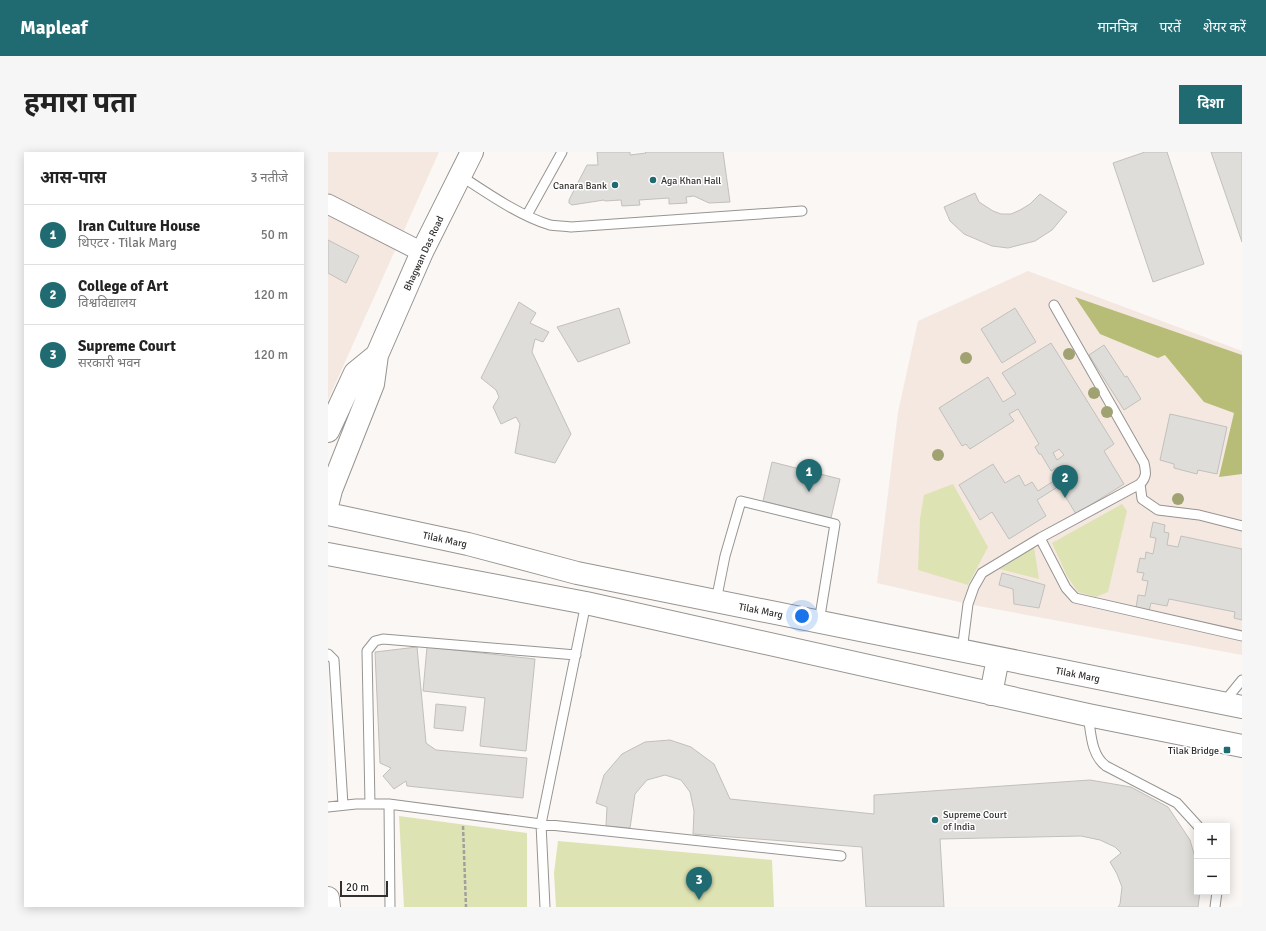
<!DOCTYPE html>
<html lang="hi">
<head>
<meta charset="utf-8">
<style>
	:root { --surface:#fff; --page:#f6f6f6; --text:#222; --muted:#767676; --line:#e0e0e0; --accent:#1f6b71 }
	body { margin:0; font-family:Signika,"Noto Sans Devanagari",sans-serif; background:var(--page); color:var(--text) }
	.controls { position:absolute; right:12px; bottom:12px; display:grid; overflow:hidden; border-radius:0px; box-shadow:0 2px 10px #0003 }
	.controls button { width:36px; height:36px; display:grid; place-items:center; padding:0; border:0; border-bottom:1px solid var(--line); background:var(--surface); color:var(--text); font:20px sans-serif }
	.scale { position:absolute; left:12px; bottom:10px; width:48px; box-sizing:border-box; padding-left:4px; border:2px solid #32302f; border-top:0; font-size:11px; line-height:14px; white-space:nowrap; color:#32302f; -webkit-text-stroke:3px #fff; paint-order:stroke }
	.you { position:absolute; left:474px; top:464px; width:14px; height:14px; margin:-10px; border:3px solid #fff; border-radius:50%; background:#1a73e8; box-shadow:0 0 0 6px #1a73e833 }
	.badge { display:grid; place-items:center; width:26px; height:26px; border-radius:50%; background:var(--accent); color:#fff; font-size:13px; font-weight:700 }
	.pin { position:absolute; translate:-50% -33px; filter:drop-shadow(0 1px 2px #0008) }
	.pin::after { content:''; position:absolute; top:21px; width:14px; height:12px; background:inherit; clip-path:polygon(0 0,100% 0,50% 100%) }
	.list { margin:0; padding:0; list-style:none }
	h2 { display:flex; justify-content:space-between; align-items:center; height:52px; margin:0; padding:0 16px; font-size:17px }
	h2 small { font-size:13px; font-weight:400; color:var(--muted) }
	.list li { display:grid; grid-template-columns:26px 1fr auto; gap:12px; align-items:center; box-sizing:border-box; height:60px; padding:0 16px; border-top:1px solid var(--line) }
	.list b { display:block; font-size:15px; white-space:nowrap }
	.list p { margin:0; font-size:13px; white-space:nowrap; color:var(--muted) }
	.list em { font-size:13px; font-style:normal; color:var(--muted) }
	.map { position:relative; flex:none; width:914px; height:755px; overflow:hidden; border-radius:0px }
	header { display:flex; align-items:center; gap:24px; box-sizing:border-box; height:56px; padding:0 20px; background:var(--accent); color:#fff }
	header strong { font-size:19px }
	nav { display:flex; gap:22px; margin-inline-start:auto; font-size:14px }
	.intro { display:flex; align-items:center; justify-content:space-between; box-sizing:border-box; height:96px; padding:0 24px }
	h1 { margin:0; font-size:28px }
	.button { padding:10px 18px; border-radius:0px; background:var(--accent); color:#fff; font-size:14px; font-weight:700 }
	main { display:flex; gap:24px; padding:0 24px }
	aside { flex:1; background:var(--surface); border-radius:0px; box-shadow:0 2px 10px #0003 }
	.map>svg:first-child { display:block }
	.built { fill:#f4e8e1 }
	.green { fill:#dee3b3 }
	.forest { fill:#b7bd76 }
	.building { fill:#dfddd9; stroke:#c2c0bc; fill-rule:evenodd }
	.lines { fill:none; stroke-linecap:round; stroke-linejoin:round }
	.service-casing { stroke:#979491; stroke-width:11 }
	.minor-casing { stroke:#979491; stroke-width:21 }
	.secondary-casing { stroke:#979491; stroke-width:24 }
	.path { stroke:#a29f9d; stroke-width:2.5; stroke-dasharray:4 2; stroke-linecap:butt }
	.service { stroke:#fff; stroke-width:9 }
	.minor { stroke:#fff; stroke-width:19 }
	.secondary { stroke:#fff; stroke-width:22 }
	.tree { fill:#a1a271 }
	.poi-dot { fill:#1f6b71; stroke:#fff; stroke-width:1.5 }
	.labels { text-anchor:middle; stroke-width:3; stroke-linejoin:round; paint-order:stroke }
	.poi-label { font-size:10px; fill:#32302f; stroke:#fff; text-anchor:start }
	.street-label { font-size:10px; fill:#32302f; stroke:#fff }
</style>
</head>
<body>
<header>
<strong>Mapleaf</strong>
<nav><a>मानचित्र</a><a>परतें</a><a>शेयर करें</a></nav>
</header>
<div class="intro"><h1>हमारा पता</h1><a class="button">दिशा</a></div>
<main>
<aside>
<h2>आस-पास<small>3 नतीजे</small></h2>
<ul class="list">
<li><span class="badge">1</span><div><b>Iran Culture House</b><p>थिएटर · Tilak Marg</p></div><em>50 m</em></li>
<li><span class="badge">2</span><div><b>College of Art</b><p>विश्वविद्यालय</p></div><em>120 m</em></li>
<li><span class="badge">3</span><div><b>Supreme Court</b><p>सरकारी भवन</p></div><em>120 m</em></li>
</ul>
</aside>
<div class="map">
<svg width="914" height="755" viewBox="0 0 914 755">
	<rect width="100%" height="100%" fill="#fbf7f4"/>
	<!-- built -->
	<path class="built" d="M0,0H111L0,248Z
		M700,119L914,199V503L640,452L549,431L570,260L590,169Z"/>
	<!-- green -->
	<path class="green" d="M625,332L660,395L640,433L590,418L592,367L596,343Z
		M794,352L799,359L780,440L768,445L750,440L739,424L724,391Z
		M706,395L711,427L671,417Z
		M71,664L199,681V755H76Z
		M230,689L444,708L446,755H228L226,721Z"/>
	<!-- forest -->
	<path class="forest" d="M747,145L914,203V322L891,325L906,261L876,250L837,203L830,206L772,182Z"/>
	<!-- building -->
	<path class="building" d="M269,0H302V3L318,1L317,0H395L402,50L381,51L366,44L358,45L359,51L341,52V46L311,48L312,53L294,54L293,48L277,49L276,48L244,53L241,51V48L259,13H270Z
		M817,0H839L876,112L825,130L785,11Z
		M883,0H914V90Z
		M647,41L651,50L665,59L673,62H683L692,58L702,52L712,42L739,60L724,78L707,89L680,96L664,94L636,82L622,69L616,55Z
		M0,88L31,104L18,131L0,121Z
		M191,150L208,161L202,171L221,180L215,190L207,187L204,200L243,282L227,311L187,301L192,272L188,265L173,272L165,255L171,245L168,238L153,226Z
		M291,156L302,191L250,210L229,175Z
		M687,156L708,190L674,211L653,177Z
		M723,191L786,292L776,299L796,332L748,362L731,334L709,348L718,364L681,387L664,360L652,368L631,333L665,312L677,331L691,323L697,334L704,330L710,339L735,323L730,315L723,319L713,302H711L707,295L711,292L690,257L681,262L686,269L642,297L638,292L634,294L611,256L660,225L675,250L688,242L674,221ZM731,297L736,303L729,308L725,301Z
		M776,193L797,225L799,224L813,247L796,258L761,203Z
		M842,262L899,275L889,322L870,318L869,322L846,316V312L832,308Z
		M444,310L512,327L503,366L435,349Z
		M825,370L837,373L836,380L841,381L839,393L850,395L853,384L914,397V468L906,466L907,460L841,447L839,454L823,451L821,459L808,456L810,443L817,444L820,429L814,428L816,421L809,420L812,406L817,407L818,400L825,402L828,386L822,385Z
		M674,421L717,433L711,456L686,452L685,437L671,433Z
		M89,495L98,591L108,598L199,606L195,646L79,634L78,629L66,637L55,624L63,616L52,611L47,500Z
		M99,495L207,507L198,599L152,594L157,546L95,539Z
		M108,552L138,555L135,579L106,576Z
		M342,588L363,595L386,612L402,647L546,662V643L762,628L803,635L840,655L862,688L869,712V740H872L870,755H790L792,752L794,735L789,722L782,710L793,701L787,695L772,688L753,684L612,687L616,755H538L534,695L365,682L366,659L362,640L353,628L337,623L319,628L307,642L302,676L278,674L279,655L268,651L276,623L294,602L317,590Z"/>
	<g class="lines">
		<defs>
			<path id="service" d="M133,24C159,41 192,64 222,73C228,74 236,74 243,75L474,59
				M199,63L234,0
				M812,332L814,347L830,358L871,363L914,374
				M712,386L738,436L747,446L914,484
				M388,449L397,404L413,349L507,372L491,470
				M634,499L640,452L646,435L654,421L712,386L812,332C819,325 818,320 816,311L726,153
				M0,502L6,508L15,653
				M896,550L914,528
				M760,563C763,581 763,603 778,614L849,651L870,674
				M42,652L39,499L47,489L55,487L248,503
				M61,652L62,755
				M0,655L28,652H61L213,672L513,704
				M217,755L213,672L258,451
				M887,755L889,740"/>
			<path id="minor" d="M0,52L94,100"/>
			<path id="secondary" d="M0,279L27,221L49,203
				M0,350L3,338L45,232L49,203L94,100L144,0
				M0,362L140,392L249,421L914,555
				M0,402L258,451L760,563L914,594
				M663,542L670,506
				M0,746L1,755"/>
		</defs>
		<!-- service casing -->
		<use href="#service" class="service-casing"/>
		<!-- minor casing -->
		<use href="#minor" class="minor-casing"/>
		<!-- secondary casing -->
		<use href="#secondary" class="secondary-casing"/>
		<!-- path -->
		<path class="path" d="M135,674L138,755"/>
		<!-- service -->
		<use href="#service" class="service"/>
		<!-- minor -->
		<use href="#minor" class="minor"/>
		<!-- secondary -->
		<use href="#secondary" class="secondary"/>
	</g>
	<!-- trees -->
	<g class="tree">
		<circle cx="741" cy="202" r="6"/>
		<circle cx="638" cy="206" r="6"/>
		<circle cx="766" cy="241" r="6"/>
		<circle cx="779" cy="260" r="6"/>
		<circle cx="610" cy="303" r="6"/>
		<circle cx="850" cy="347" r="6"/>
	</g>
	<!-- markers -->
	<g class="poi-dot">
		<circle cx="325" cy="28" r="4"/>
		<circle cx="287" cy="33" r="4"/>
		<rect x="895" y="594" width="8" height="8" rx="2"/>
		<circle cx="607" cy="668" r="4"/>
	</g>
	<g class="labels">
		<!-- poi labels -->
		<g class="poi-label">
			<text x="333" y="32">Aga Khan Hall</text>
			<text x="279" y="37" text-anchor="end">Canara Bank</text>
			<text x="891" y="602" text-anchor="end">Tilak Bridge</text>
			<text x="615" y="666">Supreme Court<tspan x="615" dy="12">of India</tspan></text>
		</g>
		<!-- street labels -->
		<g class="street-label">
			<text transform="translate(95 101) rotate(-65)" y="4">Bhagwan Das Road</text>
			<text transform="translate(117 387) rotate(12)" y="4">Tilak Marg</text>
			<text transform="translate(433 458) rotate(11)" y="4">Tilak Marg</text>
			<text transform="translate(750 522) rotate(11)" y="4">Tilak Marg</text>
		</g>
	</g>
</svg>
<div class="controls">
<button>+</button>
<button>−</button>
</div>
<div class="scale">20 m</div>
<div class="you"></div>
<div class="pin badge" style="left:481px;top:340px">1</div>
<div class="pin badge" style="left:737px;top:346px">2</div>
<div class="pin badge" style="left:371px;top:748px">3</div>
</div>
</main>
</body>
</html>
